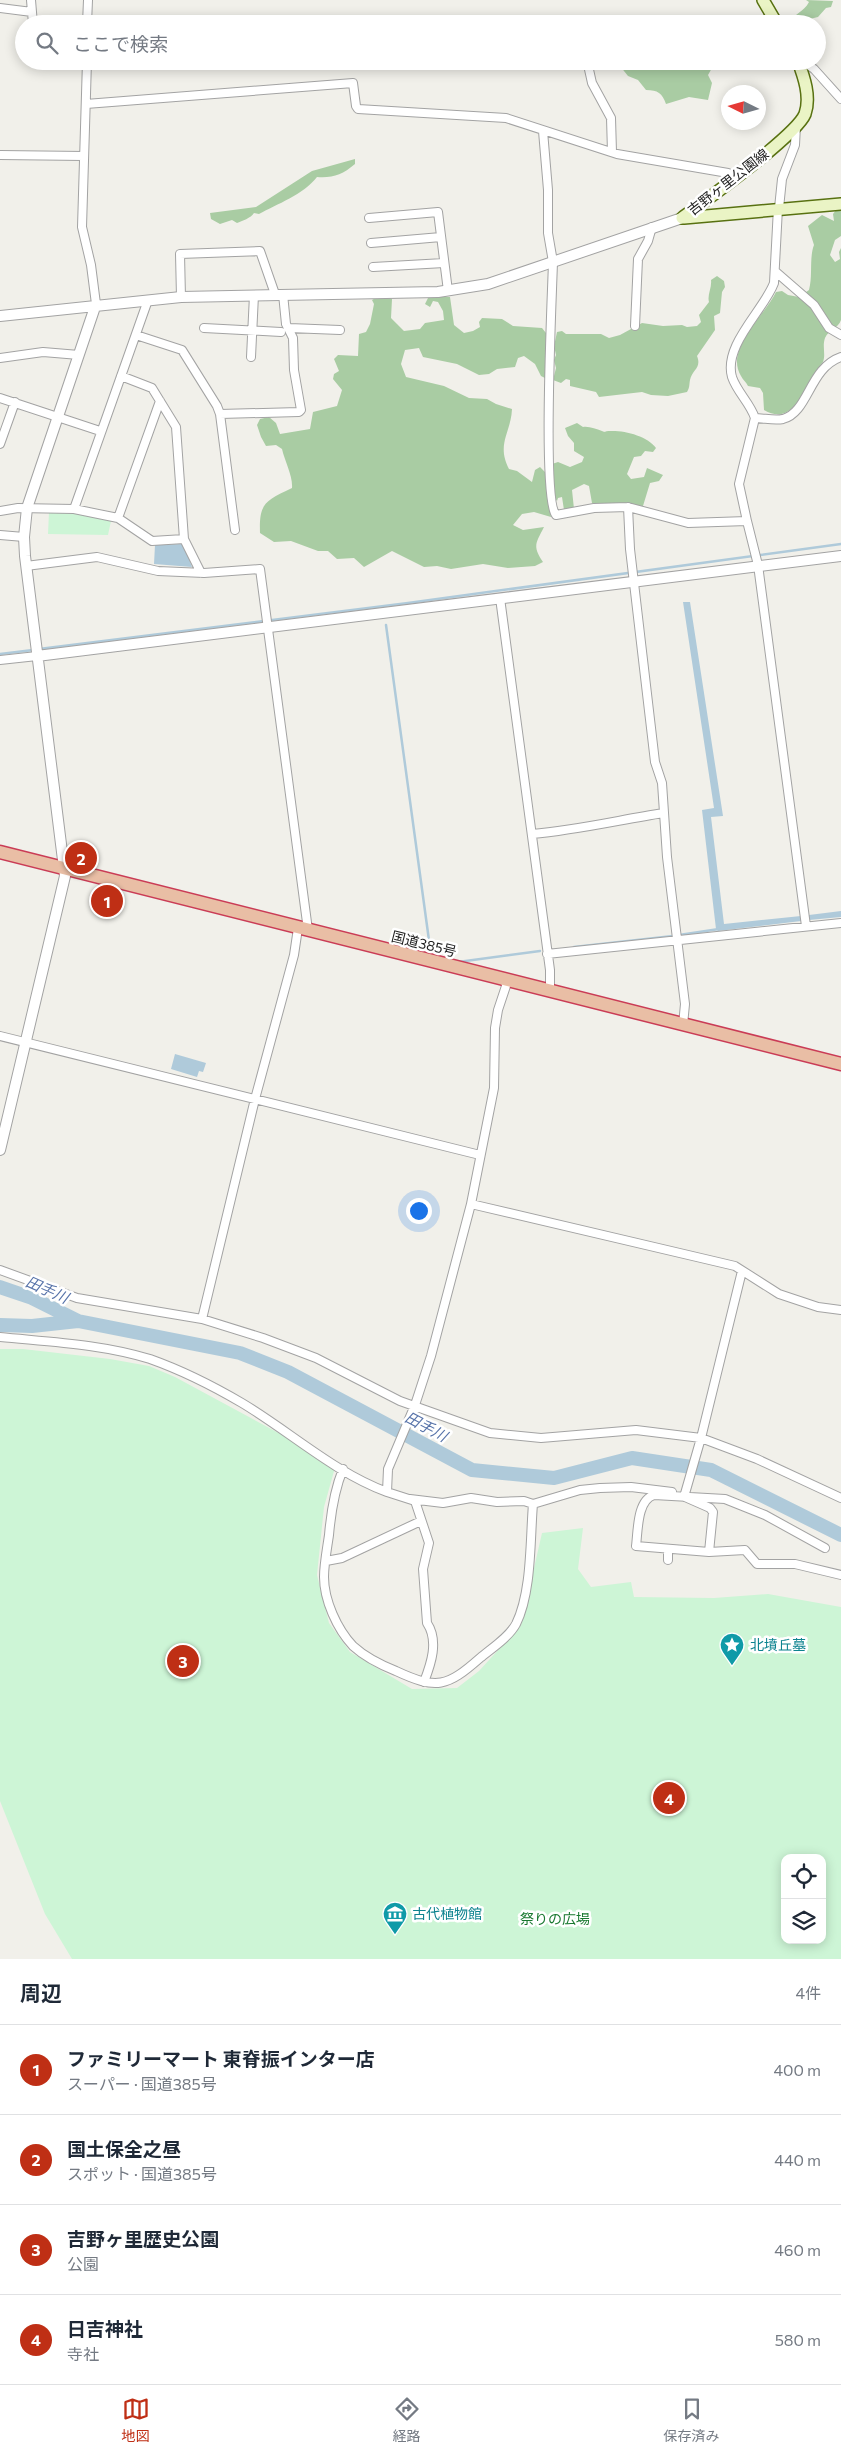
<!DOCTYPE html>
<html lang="ja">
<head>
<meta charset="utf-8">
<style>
	:root { --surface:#fff; --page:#f2f2f3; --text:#1f2937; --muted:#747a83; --line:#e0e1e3; --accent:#bf2f15 }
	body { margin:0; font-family:Commissioner,"Noto Sans JP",sans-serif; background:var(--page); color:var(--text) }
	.controls { position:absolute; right:15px; bottom:15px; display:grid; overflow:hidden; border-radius:10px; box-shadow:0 2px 12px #0003 }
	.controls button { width:45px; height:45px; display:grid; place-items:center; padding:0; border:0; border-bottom:1px solid var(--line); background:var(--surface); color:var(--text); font:25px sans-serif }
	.compass { position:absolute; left:721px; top:85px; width:45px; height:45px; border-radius:50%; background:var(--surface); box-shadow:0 2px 12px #0003; rotate:275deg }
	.you { position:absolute; left:418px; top:1210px; width:18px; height:18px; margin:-12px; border:4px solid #fff; border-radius:50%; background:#1a73e8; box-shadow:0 0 0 8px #1a73e833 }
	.badge { display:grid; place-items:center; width:32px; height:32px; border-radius:50%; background:var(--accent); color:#fff; font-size:16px; font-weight:700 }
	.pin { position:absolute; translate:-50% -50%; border:2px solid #fff; box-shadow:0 1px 5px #0006 }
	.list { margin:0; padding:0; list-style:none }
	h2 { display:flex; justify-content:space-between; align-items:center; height:65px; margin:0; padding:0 20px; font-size:21px }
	h2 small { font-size:16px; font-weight:400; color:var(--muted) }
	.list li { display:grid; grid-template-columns:32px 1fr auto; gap:15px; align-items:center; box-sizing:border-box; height:90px; padding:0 20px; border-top:1px solid var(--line) }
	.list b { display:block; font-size:19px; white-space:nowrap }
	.list p { margin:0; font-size:16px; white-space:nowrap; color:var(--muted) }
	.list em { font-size:16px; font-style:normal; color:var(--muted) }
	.icon { flex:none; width:28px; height:28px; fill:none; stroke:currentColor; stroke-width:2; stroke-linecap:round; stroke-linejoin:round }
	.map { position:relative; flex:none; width:841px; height:1959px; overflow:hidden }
	.search { position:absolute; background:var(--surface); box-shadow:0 2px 12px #0003; left:15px; right:15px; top:15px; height:55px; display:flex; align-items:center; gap:12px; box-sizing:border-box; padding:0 18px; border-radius:28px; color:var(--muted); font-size:19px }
	.sheet { height:425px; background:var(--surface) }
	nav { display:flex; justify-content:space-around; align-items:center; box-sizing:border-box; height:70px; border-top:1px solid var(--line); background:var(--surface); font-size:14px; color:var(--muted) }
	nav a { display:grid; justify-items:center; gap:2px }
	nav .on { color:var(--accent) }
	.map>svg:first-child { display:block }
	.forest { fill:#a9cca3 }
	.park { fill:#cdf5d6; fill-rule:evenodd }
	.water { fill:#afcada }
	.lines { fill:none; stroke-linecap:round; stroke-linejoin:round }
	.stream { stroke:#afcada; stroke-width:2.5 }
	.river { stroke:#afcada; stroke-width:14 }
	.minor-casing { stroke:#a3a3a3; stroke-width:10 }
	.tertiary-casing { stroke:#a3a3a3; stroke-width:12 }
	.secondary-casing { stroke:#587111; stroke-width:14 }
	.trunk-casing { stroke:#ca3c56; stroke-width:15 }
	.minor { stroke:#fff; stroke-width:8 }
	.tertiary { stroke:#fff; stroke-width:10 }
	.secondary { stroke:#eaf4c5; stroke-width:11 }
	.trunk { stroke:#e9bea5; stroke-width:12 }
	.labels { text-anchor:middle; stroke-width:5; stroke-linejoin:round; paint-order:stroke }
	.street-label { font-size:14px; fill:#222; stroke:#fff }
	.culture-label { font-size:14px; fill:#0d838f; stroke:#fff; text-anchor:start }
	.park-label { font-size:14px; fill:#18782f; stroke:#fff }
	.water-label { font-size:15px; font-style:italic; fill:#5773a9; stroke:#fff }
</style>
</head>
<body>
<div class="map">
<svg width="841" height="1959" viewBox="0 0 841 1959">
	<rect width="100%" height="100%" fill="#f1f0ea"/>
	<!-- forest -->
	<path class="forest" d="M806,0L833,1L831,7L826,8L818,17L789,24C793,14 804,12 809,2Z
		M659,17L680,21L697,20L703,24H650Z
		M623,61H710L712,68L708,75L712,83L708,100L689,97L666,104C662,93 658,90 646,90L638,80L628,76L620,66Z
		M355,159V164C342,175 333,178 317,177C303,195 277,204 259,214L254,213C251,218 242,221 237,223L232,220L220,224L211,219L210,213L256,207L312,171Z
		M841,209V236L835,240L830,255L835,262L840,259L839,252L841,248V320C838,329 829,329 825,338C822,347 826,354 823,362C807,380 796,429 764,410L763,393L760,388L748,386C746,382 743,380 741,376C724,349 766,314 776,292L782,291L788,295L799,297L809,290C813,275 809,258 814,245L808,226L822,215L834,221L833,214L836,210Z
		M717,276L724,281L725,287L722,292L720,313L714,316L715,330L697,356C702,368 692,370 690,380C689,385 690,387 687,392L668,396L651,395L642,392L599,397L596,392L570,386V380L566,379L561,383L553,380L556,368L554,360L556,355L554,346L557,332L562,331L566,334H601L609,338L620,335L642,323L663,326L682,325L687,327L697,326L701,322L699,315L709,302C707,295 712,288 711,280Z
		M379,296L392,299L391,318L404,331L420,329L425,323L444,320L443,311L438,302L433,301L430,307L425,304L429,296L450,297L454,325L464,333L473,331L480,327L479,322L482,318L502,319L513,326L542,328L546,333L545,378L541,376L535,364L524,356L518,358L515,367L497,369L489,374L479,375L457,364L423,357L419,348L405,350L401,364L406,377L444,386L469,398L487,399L496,404L512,409C511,433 496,444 509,469L517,471L532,482L535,470L540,467L545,472L551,517L534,512L522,514L513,525L523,530L544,527C536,543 532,546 543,562L535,566L508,568L483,564L451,569L437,566L424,567L392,551L364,567L354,558L337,559L328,551H318L291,541L274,542L260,533C259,503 265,501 292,488C293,476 285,462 282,449L276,445L266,446L261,437L257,425L260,419L269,417L276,423L280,434L310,429L313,412L337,406L342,390L333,379L334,374L339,371L334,359L338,355L358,356L359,334L366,332L370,324L374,304L372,300Z
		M577,423L583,427C589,426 596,429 602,431C607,433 604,431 609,431C624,430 648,436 656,448L653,452L645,451L641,456L634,457L627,474L631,479L644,477L647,468L663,475L659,481L650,483L643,506L592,503L589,486L584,484L572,490L574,509L564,510L562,497L558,498L557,501L555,498L552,464L558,462L570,467L582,462L584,457L574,451V443L568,436L565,428Z"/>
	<!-- park -->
	<path class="park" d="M49,512L74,513L111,521L108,535L48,534Z
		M0,1349H23L110,1359L149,1366L175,1377L336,1464L324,1507L317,1575L329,1623L350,1652L412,1689L457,1688L479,1671L521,1625L542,1533L583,1528L578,1569L591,1587L631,1582L634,1597L714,1598L768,1594L841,1607V1959H72L45,1914L0,1801ZM785,1858H822V1940H785Z"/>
	<!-- water -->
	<path class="water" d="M181,544L184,545L192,567L154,564L155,545Z
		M683,602H690L723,816L711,817L724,924L801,916V921L718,931L716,929L702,810L714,808Z
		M841,911V917L809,920V915Z
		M175,1054L206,1063L203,1072L199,1071L197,1077L171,1069Z"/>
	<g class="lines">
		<!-- stream -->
		<path class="stream" d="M386,625L431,955
			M39,649L408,603L841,544
			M0,654L33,650
			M679,935L719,929
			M574,947L673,936
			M458,962L540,951"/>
		<!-- river -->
		<path class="river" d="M0,1287L32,1298L78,1321L240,1353L288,1372L472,1470L554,1478L632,1458L711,1470L841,1535
			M0,1325L32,1326L78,1321"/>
		<defs>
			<path id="minor" d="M31,0L33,24
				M0,8L32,12
				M87,24L88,0
				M87,61L82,227L91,265L96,304
				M802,61L814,69L841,99
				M588,65L592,83L611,118L612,152
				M86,104L353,83L356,106L358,109L506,118L617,154L728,173L737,176
				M543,131L548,190V233L553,262C552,296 542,500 556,515L594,508L628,507L688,523L747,521L739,484L755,418C750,403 737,392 732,377C723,345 764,310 774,283L778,208
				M0,155L84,156
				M779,208L782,179L795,145L796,126
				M369,218L438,212L448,291
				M371,243L441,237
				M373,267L444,263
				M776,272L814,305L829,328L841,335
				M181,297L180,254L260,251L275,294
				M635,326L638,259L648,241L652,227
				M204,328L281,332
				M289,328L340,330
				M136,335L182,350L217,406L220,414L235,530
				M251,357L254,295
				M0,358L43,352L79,355
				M0,398L100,431
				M220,414L299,412L301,410L294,370L293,338L286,324L283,294
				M755,418C764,418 774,421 783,419C809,412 809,368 841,357
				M0,444L15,402
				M628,507L630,549L655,762L662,783L667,857L685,1004L683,1025
				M74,509L148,300
				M0,511L18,508L74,509L118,518L152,541L184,539L176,427L152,388L121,376
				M118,518L160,401
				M747,521L758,565L806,926
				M0,535L24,537
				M184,539L201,573
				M26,566L97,557L158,571L204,573L260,569L308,930
				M500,598L550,970V991
				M0,660L37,656
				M532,834C577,830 619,820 663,813
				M547,954L841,923
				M0,1036L480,1155
				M471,1204L735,1266L779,1294L818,1307L841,1310
				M0,1270L77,1298L202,1319L263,1338L316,1358L400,1401L490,1433L541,1438L636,1430L701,1438L757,1459L841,1498
				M202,1319L255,1099L294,955L298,928
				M0,1337C50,1342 101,1344 150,1359C181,1370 213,1386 242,1403C289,1431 335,1473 387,1492
				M343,1469C334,1491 331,1512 329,1535C327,1549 324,1564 324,1577C324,1600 337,1629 353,1646C365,1657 381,1665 396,1671C437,1690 447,1687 480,1658C492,1648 509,1637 516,1624C532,1592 530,1539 533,1504
				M684,1497L701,1438L742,1271
				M685,1497L710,1508L713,1512L709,1552
				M410,1499L443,1503L471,1498L497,1502L524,1501L533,1504L580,1490L600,1488L631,1487L672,1492
				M825,1548L765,1515L725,1499L654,1495C637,1500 638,1531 636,1546L709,1552L745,1550L757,1564H795L841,1575
				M668,1560V1550
				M326,1561L342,1558L421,1521
				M424,1682C431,1664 439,1641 427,1623L423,1569L429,1543L415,1501L387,1492L388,1469L415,1405L431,1356L471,1204L494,1088L495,1028L498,1010L506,986L505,980"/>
			<path id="tertiary" d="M0,316L181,297L438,292L488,284L682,218
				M37,656L841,556
				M0,1150L65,876L25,556L24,537L27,508L96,304"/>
			<path id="secondary" d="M763,0L777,24
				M682,218C706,200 796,136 805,114C811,97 804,77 798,61
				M684,218L841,204"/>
			<path id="trunk" d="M0,852L841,1064"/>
		</defs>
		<!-- minor casing -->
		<use href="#minor" class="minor-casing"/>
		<!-- tertiary casing -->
		<use href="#tertiary" class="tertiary-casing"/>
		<!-- secondary casing -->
		<use href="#secondary" class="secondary-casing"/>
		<!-- trunk casing -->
		<use href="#trunk" class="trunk-casing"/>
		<!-- minor -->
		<use href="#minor" class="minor"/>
		<!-- tertiary -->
		<use href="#tertiary" class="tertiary"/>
		<!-- secondary -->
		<use href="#secondary" class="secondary"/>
		<!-- trunk -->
		<use href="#trunk" class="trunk"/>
	</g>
	<!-- icons -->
	<defs>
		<symbol id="sight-pin" viewBox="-11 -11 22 30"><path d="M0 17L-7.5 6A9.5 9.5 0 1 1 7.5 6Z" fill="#0f9aa8" stroke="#fff"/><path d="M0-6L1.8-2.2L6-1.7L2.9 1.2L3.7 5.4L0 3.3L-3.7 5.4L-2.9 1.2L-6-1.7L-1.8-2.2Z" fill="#fff"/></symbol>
		<symbol id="museum-pin" viewBox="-11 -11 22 30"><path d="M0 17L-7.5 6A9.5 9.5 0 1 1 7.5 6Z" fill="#0f9aa8" stroke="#fff"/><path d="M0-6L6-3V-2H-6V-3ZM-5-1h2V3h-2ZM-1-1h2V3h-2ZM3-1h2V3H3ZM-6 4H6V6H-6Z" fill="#fff"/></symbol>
	</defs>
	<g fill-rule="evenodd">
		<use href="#sight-pin" x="718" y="1631" width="28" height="38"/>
		<use href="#museum-pin" x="381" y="1900" width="28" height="38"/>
	</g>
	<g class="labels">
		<!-- street labels -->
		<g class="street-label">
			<text transform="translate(728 182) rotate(-38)" y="5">吉野ヶ里公園線</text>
			<text transform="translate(424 944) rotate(14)" y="5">国道385号</text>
		</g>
		<!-- culture labels -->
		<g class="culture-label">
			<text x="750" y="1650">北墳丘墓</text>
			<text x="412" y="1919">古代植物館</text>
		</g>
		<!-- park labels -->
		<g class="park-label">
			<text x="555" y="1924">祭りの広場</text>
		</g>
		<!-- water labels -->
		<g class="water-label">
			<text transform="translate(47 1290) rotate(24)" y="5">田手川</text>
			<text transform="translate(426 1427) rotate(28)" y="5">田手川</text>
		</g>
	</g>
</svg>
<div class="controls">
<button><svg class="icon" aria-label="locate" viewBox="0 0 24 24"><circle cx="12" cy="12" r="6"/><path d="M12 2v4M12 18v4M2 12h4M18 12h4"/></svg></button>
<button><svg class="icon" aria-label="layers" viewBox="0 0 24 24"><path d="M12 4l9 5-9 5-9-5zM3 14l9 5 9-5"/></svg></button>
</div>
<svg class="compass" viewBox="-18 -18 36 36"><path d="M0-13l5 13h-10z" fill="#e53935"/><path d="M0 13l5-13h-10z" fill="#747a83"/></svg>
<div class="you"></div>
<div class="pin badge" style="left:107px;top:901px">1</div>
<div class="pin badge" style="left:81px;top:858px">2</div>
<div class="pin badge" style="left:183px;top:1661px">3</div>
<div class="pin badge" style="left:669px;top:1798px">4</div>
<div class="search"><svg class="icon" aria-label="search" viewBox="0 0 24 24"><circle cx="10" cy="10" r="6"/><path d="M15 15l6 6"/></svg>ここで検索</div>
</div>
<section class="sheet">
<h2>周辺<small>4件</small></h2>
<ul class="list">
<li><span class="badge">1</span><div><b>ファミリーマート 東脊振インター店</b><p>スーパー · 国道385号</p></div><em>400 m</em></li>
<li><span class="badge">2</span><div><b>国土保全之昼</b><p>スポット · 国道385号</p></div><em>440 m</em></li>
<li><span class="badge">3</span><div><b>吉野ヶ里歴史公園</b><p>公園</p></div><em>460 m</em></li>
<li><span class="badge">4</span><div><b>日吉神社</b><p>寺社</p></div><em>580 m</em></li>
</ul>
</section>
<nav>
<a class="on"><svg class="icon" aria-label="map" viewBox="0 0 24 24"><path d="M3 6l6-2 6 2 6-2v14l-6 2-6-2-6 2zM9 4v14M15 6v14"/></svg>地図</a>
<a><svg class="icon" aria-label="directions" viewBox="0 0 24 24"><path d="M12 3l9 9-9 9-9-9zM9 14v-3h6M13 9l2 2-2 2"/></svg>経路</a>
<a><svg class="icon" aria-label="saved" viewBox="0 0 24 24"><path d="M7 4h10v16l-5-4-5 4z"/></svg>保存済み</a>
</nav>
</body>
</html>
